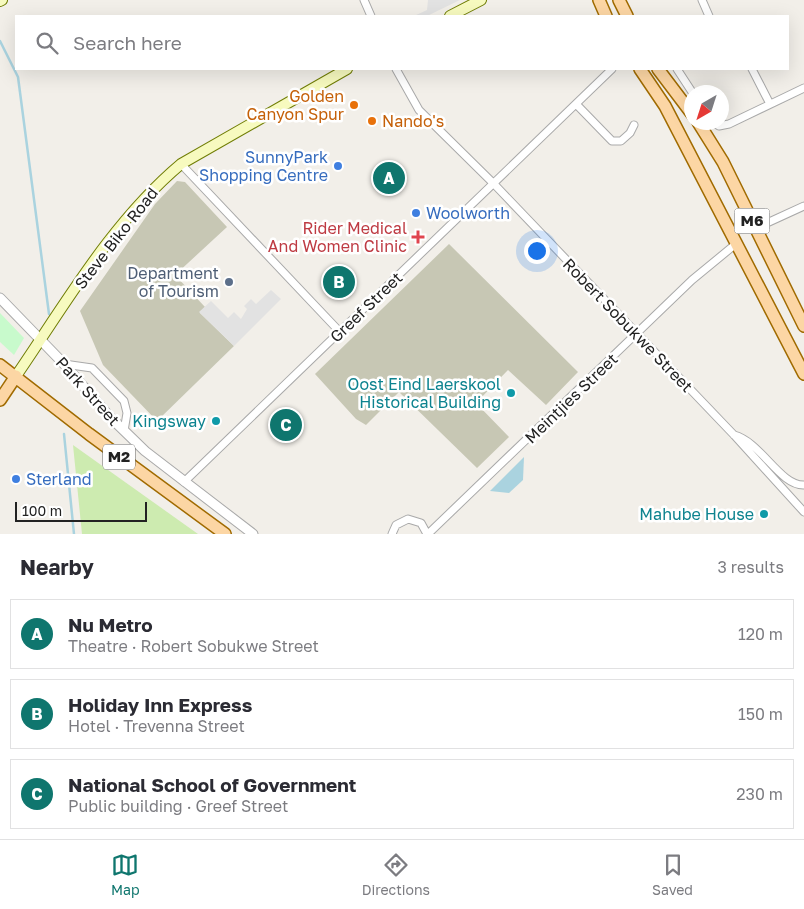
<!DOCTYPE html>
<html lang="en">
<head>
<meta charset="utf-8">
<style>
	:root { --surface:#fff; --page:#f2f2f3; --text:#2b2b33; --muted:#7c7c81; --line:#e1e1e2; --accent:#0f766e }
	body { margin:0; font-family:"Golos Text",sans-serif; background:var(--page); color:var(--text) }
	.compass { position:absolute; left:684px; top:85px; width:45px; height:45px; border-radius:50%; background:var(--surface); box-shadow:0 5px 20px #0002; rotate:219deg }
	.scale { position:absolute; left:15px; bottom:12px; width:132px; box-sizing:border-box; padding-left:5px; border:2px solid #222; border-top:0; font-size:14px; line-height:18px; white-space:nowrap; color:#222; -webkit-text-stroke:4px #fff; paint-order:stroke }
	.you { position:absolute; left:536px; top:250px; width:18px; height:18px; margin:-12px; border:4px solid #fff; border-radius:50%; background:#1a73e8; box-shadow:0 0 0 8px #1a73e833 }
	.badge { display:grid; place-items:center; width:32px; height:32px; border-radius:50%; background:var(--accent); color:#fff; font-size:16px; font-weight:700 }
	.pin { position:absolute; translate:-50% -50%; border:2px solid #fff; box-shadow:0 1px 5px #0006 }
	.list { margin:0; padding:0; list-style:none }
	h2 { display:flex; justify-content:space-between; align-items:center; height:65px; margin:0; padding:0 20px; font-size:21px }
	h2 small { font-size:16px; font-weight:400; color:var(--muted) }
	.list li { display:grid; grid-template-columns:32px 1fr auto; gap:15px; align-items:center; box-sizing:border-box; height:70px; margin:0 10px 10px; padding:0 10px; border:1px solid var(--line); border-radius:0px }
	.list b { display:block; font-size:19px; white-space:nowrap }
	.list p { margin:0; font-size:16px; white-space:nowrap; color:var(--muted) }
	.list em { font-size:16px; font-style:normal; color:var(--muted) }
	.icon { flex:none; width:28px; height:28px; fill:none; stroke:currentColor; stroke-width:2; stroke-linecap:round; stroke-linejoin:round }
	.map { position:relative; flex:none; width:804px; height:534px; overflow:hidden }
	.search { position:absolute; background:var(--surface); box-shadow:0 5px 20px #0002; left:15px; right:15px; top:15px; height:55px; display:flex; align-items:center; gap:12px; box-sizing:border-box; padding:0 18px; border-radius:0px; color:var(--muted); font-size:19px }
	.sheet { height:305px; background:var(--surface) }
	nav { display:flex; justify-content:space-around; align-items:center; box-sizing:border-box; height:70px; border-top:1px solid var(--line); background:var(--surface); font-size:14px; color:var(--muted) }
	nav a { display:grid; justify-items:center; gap:2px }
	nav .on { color:var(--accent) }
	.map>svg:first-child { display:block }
	.construction { fill:#c7c7b4 }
	.grass { fill:#cdebb0 }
	.park { fill:#c8facc }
	.parking { fill:#e2e2e2 }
	.water { fill:#aad3df }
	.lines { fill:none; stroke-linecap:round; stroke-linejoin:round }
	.stream { stroke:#aad3df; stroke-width:2.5 }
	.minor-casing { stroke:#a9a9a9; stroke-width:9 }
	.tertiary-casing { stroke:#a9a9a9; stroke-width:11 }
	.secondary-casing { stroke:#707d05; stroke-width:12 }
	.primary-casing { stroke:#a06b00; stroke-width:14 }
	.minor { stroke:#fff; stroke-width:7 }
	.tertiary { stroke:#fff; stroke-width:9 }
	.secondary { stroke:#f7fabf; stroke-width:10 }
	.primary { stroke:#fcd6a4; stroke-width:11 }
	.food-dot { fill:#e8710a; stroke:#fff; stroke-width:2 }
	.shop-dot { fill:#3f7fe0; stroke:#fff; stroke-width:2 }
	.health-dot { fill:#e0444e; stroke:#fff; stroke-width:2 }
	.service-dot { fill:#5c6f8a; stroke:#fff; stroke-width:2 }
	.culture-dot { fill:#0f9aa8; stroke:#fff; stroke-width:2 }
	.labels { text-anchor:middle; stroke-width:5; stroke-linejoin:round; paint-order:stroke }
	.shield { fill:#fff; stroke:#646464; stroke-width:1 }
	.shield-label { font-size:15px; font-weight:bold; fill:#222 }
	.food-label { font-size:16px; fill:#c56008; stroke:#fff; text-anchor:end }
	.shop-label { font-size:16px; fill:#366cbe; stroke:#fff; text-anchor:start }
	.health-label { font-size:16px; fill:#be3a42; stroke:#fff; text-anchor:end }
	.street-label { font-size:16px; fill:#222; stroke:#fff }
	.service-label { font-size:16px; fill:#4e5e75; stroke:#fff; text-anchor:end }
	.culture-label { font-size:16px; fill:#0d838f; stroke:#fff; text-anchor:end }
</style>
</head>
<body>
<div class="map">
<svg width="804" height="534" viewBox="0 0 804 534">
	<rect width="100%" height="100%" fill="#f2efe9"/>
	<!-- construction -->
	<path class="construction" d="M177,181L185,182L227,227L175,275L205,307L200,313L234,346L157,421L103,365L80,311L155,204Z
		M449,244L578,372L546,405L508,370L476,403L509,437L477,468L399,392L366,425L356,419L315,374Z"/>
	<!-- grass -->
	<path class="grass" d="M73,445L198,534H82Z"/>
	<!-- park -->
	<path class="park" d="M0,313L24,338L14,355L0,342Z"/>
	<!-- parking -->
	<path class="parking" d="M428,0H460L427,16H414L427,10Z
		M271,290L281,299L234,346L199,312L211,301L228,318L234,312L241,319L247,309L244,306L251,299L256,304Z"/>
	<!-- water -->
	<path class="water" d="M524,457L523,480L509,493L490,491Z"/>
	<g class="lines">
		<!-- stream -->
		<path class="stream" d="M0,41L18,77L49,314
			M64,434L74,534"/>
		<defs>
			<path id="minor" d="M364,0L371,16
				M702,0L709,16
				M396,69L419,110L494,184L734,435L804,512
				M677,69L692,92
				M752,69L770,104
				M576,104L612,141H621L630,133L634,125
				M713,122L719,126L729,124L804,88
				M181,164L340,332
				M756,228L804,206
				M64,364L92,368L124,401L127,413L124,431
				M734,435C761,442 780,486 804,485
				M184,482L612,69
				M392,534L396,525L408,519L421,523L427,534
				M428,534L692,280L737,243"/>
			<path id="tertiary" d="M0,298L64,364L110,417L145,451L253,534"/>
			<path id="secondary" d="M0,1L2,0
				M450,16L481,0
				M16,376C66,303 112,222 181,164L347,69"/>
			<path id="primary" d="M599,0L606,16
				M619,0L627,16
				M640,69L665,106L804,374
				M658,69L692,114
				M698,122L723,162L804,326
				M0,365L89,434L225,534
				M0,400L16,376"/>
		</defs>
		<!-- minor casing -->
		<use href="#minor" class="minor-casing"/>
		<!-- tertiary casing -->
		<use href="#tertiary" class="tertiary-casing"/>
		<!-- secondary casing -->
		<use href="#secondary" class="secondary-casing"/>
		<!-- primary casing -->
		<use href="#primary" class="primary-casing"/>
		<!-- minor -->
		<use href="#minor" class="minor"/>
		<!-- tertiary -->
		<use href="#tertiary" class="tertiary"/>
		<!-- secondary -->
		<use href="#secondary" class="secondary"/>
		<!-- primary -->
		<use href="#primary" class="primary"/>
	</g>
	<!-- markers -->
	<g class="food-dot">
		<circle cx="354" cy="105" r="5"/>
		<circle cx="372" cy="121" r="5"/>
	</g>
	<g class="shop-dot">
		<circle cx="338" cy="166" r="5"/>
		<circle cx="416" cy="213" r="5"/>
		<circle cx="16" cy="479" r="5"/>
	</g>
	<path class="health-dot" d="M415.5 229.5h5v5h5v5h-5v5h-5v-5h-5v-5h5z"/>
	<circle class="service-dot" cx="229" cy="282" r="5"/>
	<g class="culture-dot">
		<circle cx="511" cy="393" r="5"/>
		<circle cx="216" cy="421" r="5"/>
		<circle cx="764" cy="514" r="5"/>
	</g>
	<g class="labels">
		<!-- shield labels -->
		<g class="shield">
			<rect x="734.5" y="208.5" width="35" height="25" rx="4"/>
			<rect x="103" y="444.5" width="32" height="25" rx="4"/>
		</g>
		<g class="shield-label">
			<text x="752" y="226">M6</text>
			<text x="119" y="462">M2</text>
		</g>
		<!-- food labels -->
		<g class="food-label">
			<text x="344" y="102">Golden<tspan x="344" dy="18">Canyon Spur</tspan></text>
			<text x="382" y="127" text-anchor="start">Nando's</text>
		</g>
		<!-- shop labels -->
		<g class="shop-label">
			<text x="328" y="163" text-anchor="end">SunnyPark<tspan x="328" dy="18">Shopping Centre</tspan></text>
			<text x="426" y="219">Woolworth</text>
			<text x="26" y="485">Sterland</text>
		</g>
		<!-- health labels -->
		<g class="health-label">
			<text x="407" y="234">Rider Medical<tspan x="407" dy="18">And Women Clinic</tspan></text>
		</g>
		<!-- street labels -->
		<g class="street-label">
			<text transform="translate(116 238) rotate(-52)" y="6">Steve Biko Road</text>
			<text transform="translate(366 307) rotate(-44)" y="6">Greef Street</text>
			<text transform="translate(628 325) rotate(46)" y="6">Robert Sobukwe Street</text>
			<text transform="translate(88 391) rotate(48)" y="6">Park Street</text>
			<text transform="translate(571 398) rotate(-44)" y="6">Meintjies Street</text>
		</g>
		<!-- service labels -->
		<g class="service-label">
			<text x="219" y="279">Department<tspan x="219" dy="18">of Tourism</tspan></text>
		</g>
		<!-- culture labels -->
		<g class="culture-label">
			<text x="501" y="390">Oost Eind Laerskool<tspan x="501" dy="18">Historical Building</tspan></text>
			<text x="206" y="427">Kingsway</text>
			<text x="754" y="520">Mahube House</text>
		</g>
	</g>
</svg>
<svg class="compass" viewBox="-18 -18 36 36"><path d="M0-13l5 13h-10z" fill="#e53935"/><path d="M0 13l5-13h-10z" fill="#7c7c81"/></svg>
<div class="scale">100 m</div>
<div class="you"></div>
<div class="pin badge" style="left:389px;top:178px">A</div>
<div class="pin badge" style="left:339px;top:282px">B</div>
<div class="pin badge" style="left:286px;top:425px">C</div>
<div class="search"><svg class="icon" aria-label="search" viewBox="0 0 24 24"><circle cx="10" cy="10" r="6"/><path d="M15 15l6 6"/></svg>Search here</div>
</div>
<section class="sheet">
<h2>Nearby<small>3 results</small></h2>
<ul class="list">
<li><span class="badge">A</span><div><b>Nu Metro</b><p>Theatre · Robert Sobukwe Street</p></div><em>120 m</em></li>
<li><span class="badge">B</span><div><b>Holiday Inn Express</b><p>Hotel · Trevenna Street</p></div><em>150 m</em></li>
<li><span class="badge">C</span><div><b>National School of Government</b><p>Public building · Greef Street</p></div><em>230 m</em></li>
</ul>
</section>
<nav>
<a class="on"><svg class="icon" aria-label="map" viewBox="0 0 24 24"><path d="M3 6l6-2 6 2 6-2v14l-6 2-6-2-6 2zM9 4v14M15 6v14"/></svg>Map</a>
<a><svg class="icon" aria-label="directions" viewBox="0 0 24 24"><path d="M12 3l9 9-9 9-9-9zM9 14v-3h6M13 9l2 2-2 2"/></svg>Directions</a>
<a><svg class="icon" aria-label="saved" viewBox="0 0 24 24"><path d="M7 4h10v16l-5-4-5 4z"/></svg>Saved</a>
</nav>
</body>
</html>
